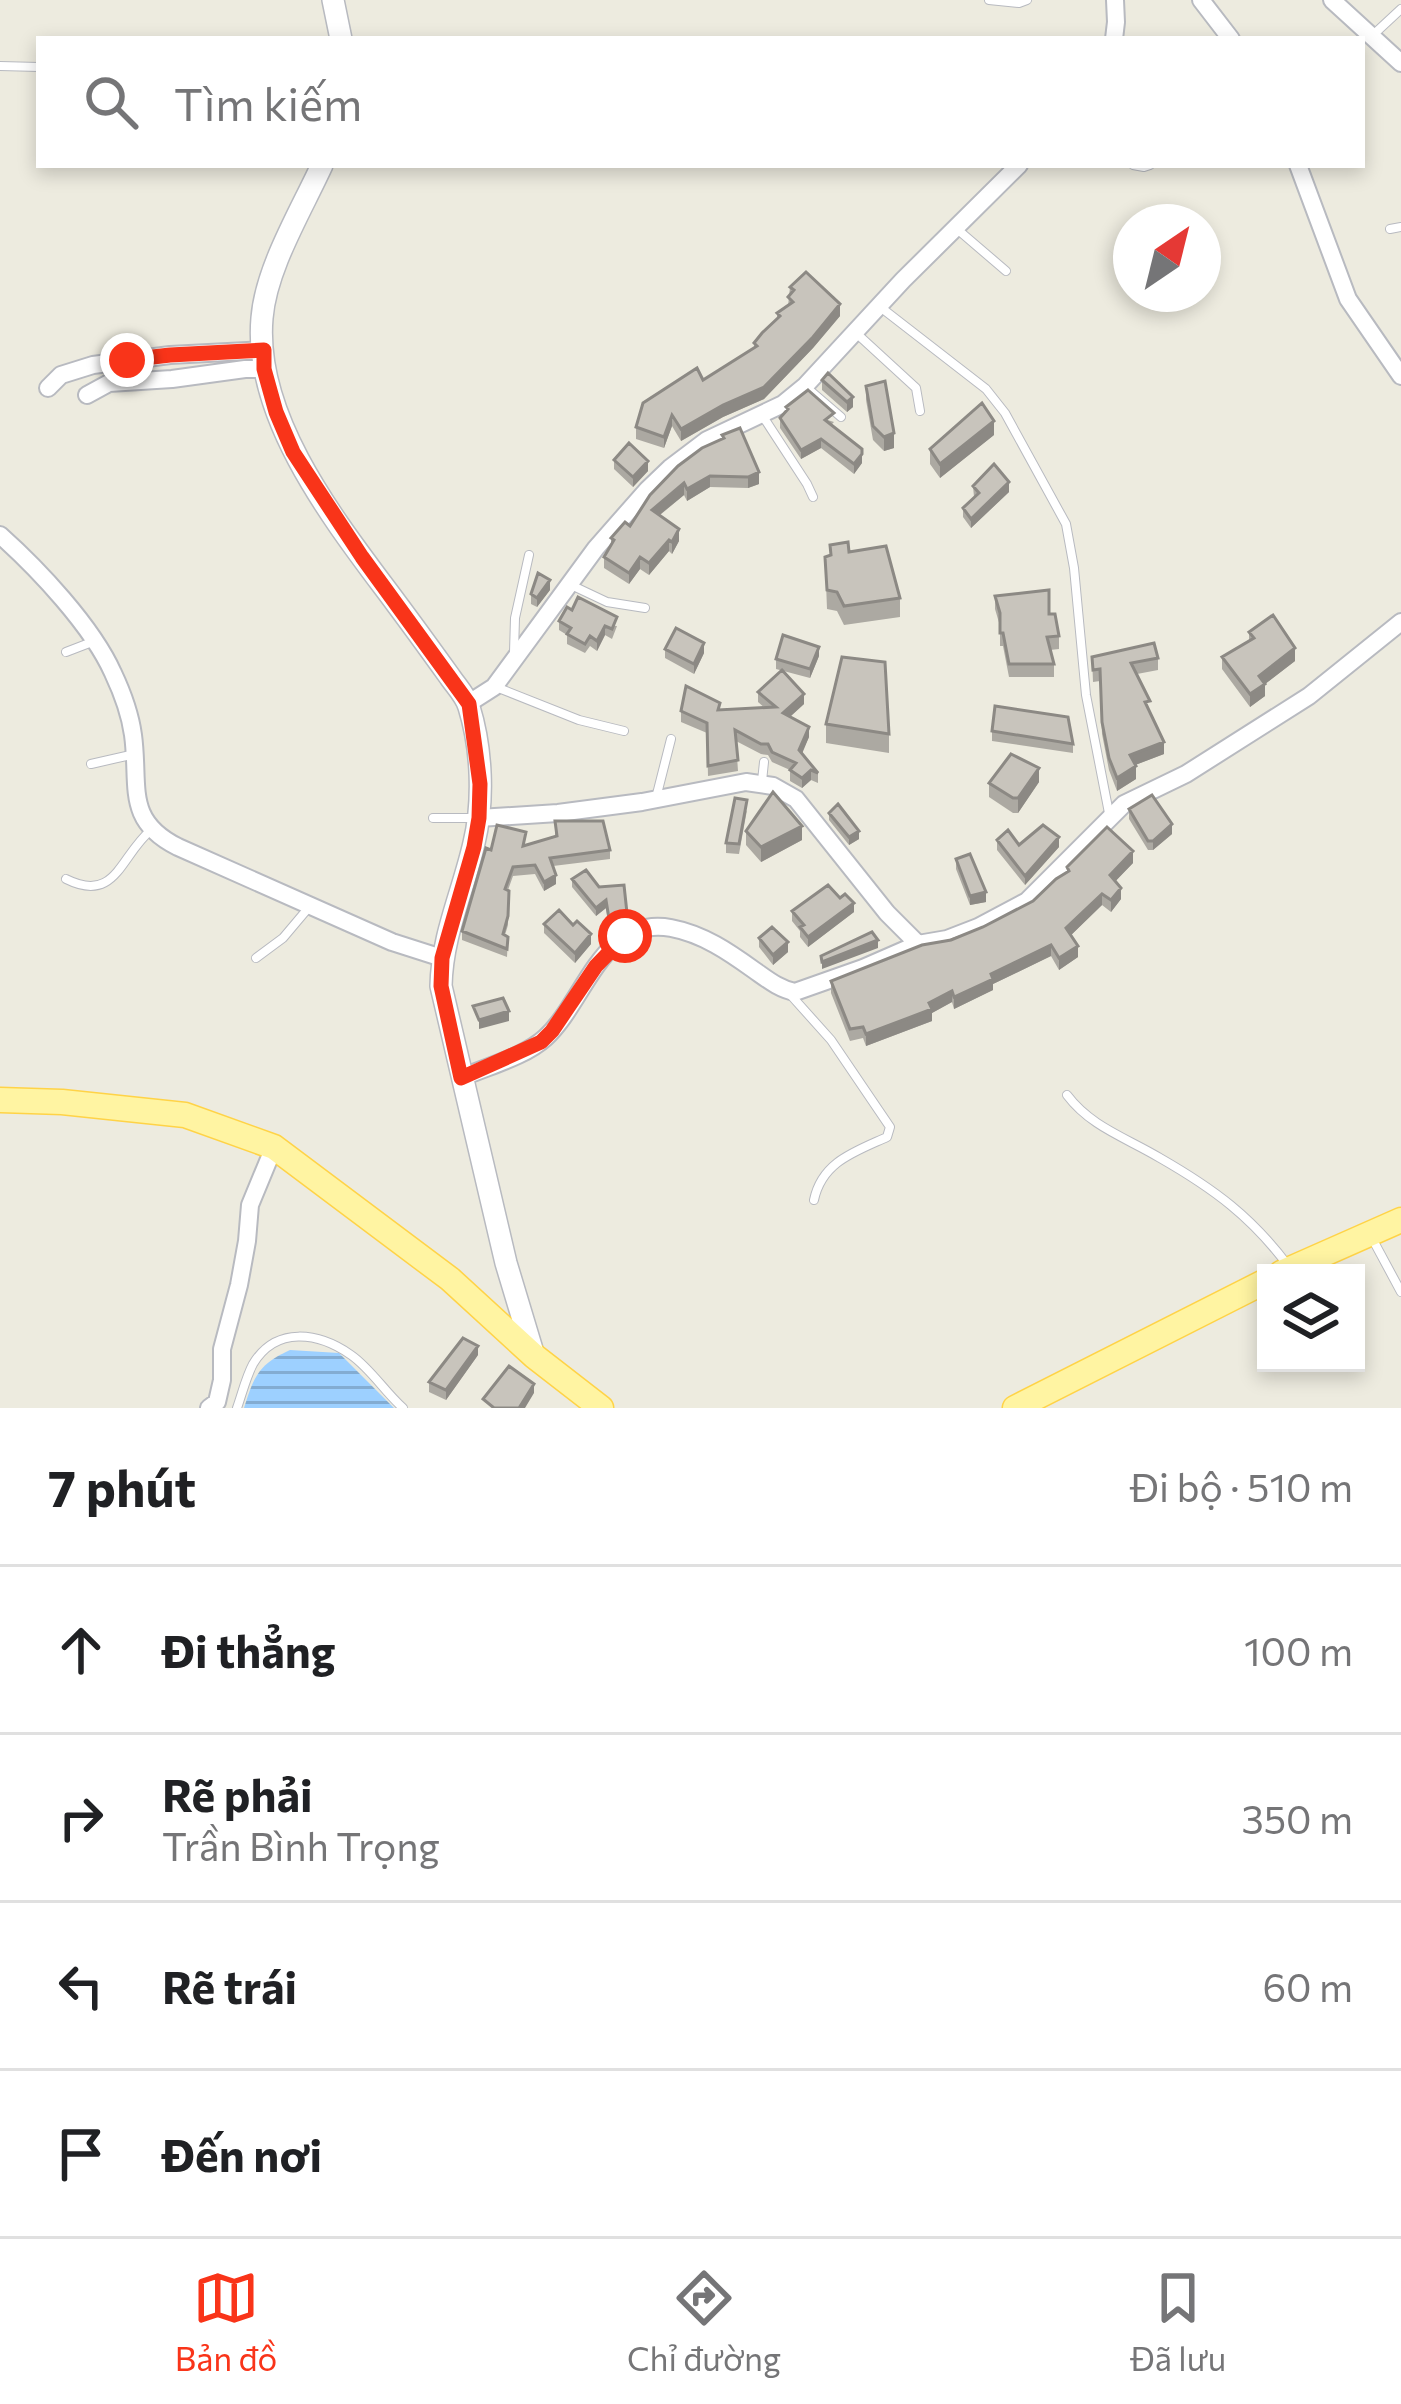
<!DOCTYPE html>
<html lang="vi">
<head>
<meta charset="utf-8">
<style>
	:root { --surface:#fff; --page:#f2f2f2; --text:#202124; --muted:#757577; --line:#e0e0e0; --accent:#f93419 }
	body { margin:0; font-family:Commissioner,sans-serif; background:var(--page); color:var(--text) }
	.controls { position:absolute; right:36px; bottom:36px; display:grid; overflow:hidden; border-radius:0px; box-shadow:0 6px 18px #0003 }
	.controls button { width:108px; height:108px; display:grid; place-items:center; padding:0; border:0; border-bottom:3px solid var(--line); background:var(--surface); color:var(--text); font:60px sans-serif }
	.compass { position:absolute; left:1113px; top:204px; width:108px; height:108px; border-radius:50%; background:var(--surface); box-shadow:0 6px 18px #0003; rotate:35deg }
	.stop { position:absolute; width:36px; height:36px; margin:-27px; border:9px solid #f93419; border-radius:50%; background:#fff }
	.stop.end { background:#f93419; border-color:#fff; box-shadow:0 3px 12px #0008 }
	.list { margin:0; padding:0; list-style:none }
	h2 { display:flex; justify-content:space-between; align-items:center; height:156px; margin:0; padding:0 48px; font-size:51px }
	h2 small { font-size:39px; font-weight:400; color:var(--muted) }
	.list li { display:grid; grid-template-columns:78px 1fr auto; gap:36px; align-items:center; box-sizing:border-box; height:168px; padding:0 48px; border-top:3px solid var(--line) }
	.list b { display:block; font-size:45px; white-space:nowrap }
	.list p { margin:0; font-size:39px; white-space:nowrap; color:var(--muted) }
	.list em { font-size:39px; font-style:normal; color:var(--muted) }
	.icon { flex:none; width:66px; height:66px; fill:none; stroke:currentColor; stroke-width:2; stroke-linecap:round; stroke-linejoin:round }
	.map { position:relative; flex:none; width:1401px; height:1408px; overflow:hidden }
	.search { position:absolute; background:var(--surface); box-shadow:0 6px 18px #0003; left:36px; right:36px; top:36px; height:132px; display:flex; align-items:center; gap:30px; box-sizing:border-box; padding:0 42px; border-radius:0px; color:var(--muted); font-size:45px }
	.sheet { height:828px; background:var(--surface) }
	nav { display:flex; justify-content:space-around; align-items:center; box-sizing:border-box; height:168px; border-top:3px solid var(--line); background:var(--surface); font-size:33px; color:var(--muted) }
	nav a { display:grid; justify-items:center; gap:6px }
	nav .on { color:var(--accent) }
	.map>svg:first-child { display:block }
	.water { fill:url(#water-rules) }
	.lines { fill:none; stroke-linecap:round; stroke-linejoin:round }
	.service-casing { stroke:#b8bac0; stroke-width:10 }
	.minor-casing { stroke:#b8bac0; stroke-width:20 }
	.tertiary-casing { stroke:#b8bac0; stroke-width:24 }
	.primary-casing { stroke:#ffd347; stroke-width:27 }
	.service { stroke:#fff; stroke-width:8 }
	.minor { stroke:#fff; stroke-width:16 }
	.tertiary { stroke:#fff; stroke-width:21 }
	.primary { stroke:#fff4a2; stroke-width:24 }
	.wall { fill:#aca9a2 }
	.shaded-wall { fill:#8c8984 }
	.building { fill:#c8c4bc; stroke:#8c8984; stroke-width:3 }
	.route { stroke:#f93419; stroke-width:15 }
</style>
</head>
<body>
<div class="map">
<svg width="1401" height="1408" viewBox="0 0 1401 1408">
	<defs>
		<pattern id="water-rules" width="6" height="5" patternUnits="userSpaceOnUse" patternTransform="scale(3)"><rect width="6" height="5" fill="#9dd0ff"/><path d="M0 2.5h6" fill="none" stroke="#83acd2"/></pattern>
	</defs>
	<rect width="100%" height="100%" fill="#edebdf"/>
	<!-- water -->
	<path class="water" d="M290,1350L339,1353L394,1408H244C254,1376 259,1364 290,1350Z"/>
	<g class="lines">
		<defs>
			<path id="service" d="M989,0L1019,3L1027,0
				M1373,35L1401,9
				M0,66L39,67
				M1133,165L1144,167L1150,165
				M957,229L1006,271
				M1390,229L1401,227
				M879,306L986,389L1005,413L1066,524L1074,568L1086,695L1109,813
				M855,332L916,388L920,411
				M806,387L841,417
				M762,415L807,484L813,497
				M571,585L607,602L645,608
				M66,652L92,642
				M514,652L515,618L529,555
				M496,687L579,720L624,731
				M91,764L135,754
				M762,781L764,762
				M656,798L671,739
				M433,818H473
				M66,879C116,904 120,856 151,830
				M256,958L283,938L310,906
				M788,992L831,1040L890,1127L887,1137C854,1152 822,1162 814,1200
				M1067,1095C1091,1127 1127,1138 1160,1158C1214,1189 1252,1217 1289,1267
				M1373,1240L1401,1292
				M237,1408C242,1394 246,1377 253,1364C276,1326 318,1332 351,1355C370,1368 385,1392 403,1408"/>
			<path id="minor" d="M1201,0L1231,39
				M1332,0L1401,63
				M1114,39L1116,22L1115,0
				M1298,165L1348,299L1401,376
				M48,388L61,375L93,365L170,355L264,350
				M87,395L109,383L172,379L245,369H264
				M0,535C38,569 92,626 113,673C122,692 130,713 133,735C140,786 124,820 178,847L392,942L442,958
				M469,703L494,687L596,548L647,490L670,468L707,440L783,404L805,386L903,280L1019,165
				M479,818L558,813L642,802L746,782L773,786L796,799L887,913L918,944
				M461,1078C488,1066 524,1057 545,1038C585,1002 602,915 671,928C703,934 729,952 754,970C767,979 779,989 795,992L863,968L918,944L947,939L978,927L1027,901L1124,804L1186,774L1309,696L1401,622
				M209,1408L217,1402L222,1380V1349L239,1285L247,1241L250,1205L274,1147"/>
			<path id="tertiary" d="M333,0L341,39
				M322,165C301,211 266,268 262,318C253,420 338,525 396,603C414,627 432,652 450,677C456,686 466,696 469,707C482,749 484,801 474,843C463,892 442,935 441,986L506,1263L534,1356"/>
			<path id="primary" d="M0,1100L62,1102L185,1115L274,1147L450,1279L534,1356L601,1408
				M1281,1273L1401,1220
				M1015,1408L1266,1281"/>
		</defs>
		<!-- service casing -->
		<use href="#service" class="service-casing"/>
		<!-- minor casing -->
		<use href="#minor" class="minor-casing"/>
		<!-- tertiary casing -->
		<use href="#tertiary" class="tertiary-casing"/>
		<!-- primary casing -->
		<use href="#primary" class="primary-casing"/>
		<!-- service -->
		<use href="#service" class="service"/>
		<!-- minor -->
		<use href="#minor" class="minor"/>
		<!-- tertiary -->
		<use href="#tertiary" class="tertiary"/>
		<!-- primary -->
		<use href="#primary" class="primary"/>
	</g>
	<!-- wall -->
	<path class="wall" d="M790,287L840,316L813,348L764,399L723,417L681,441L672,426L664,448L636,439V427L754,348V343L777,318V313L788,306Z
		M822,380L853,407L847,412L822,390Z
		M866,386L894,448L884,451L873,440L866,400Z
		M786,407L834,422L831,425L862,463L854,474L821,448L801,459L780,428V418L786,412Z
		M722,435L759,484L748,488L710,487L687,501L684,495L660,515L679,541L672,554L669,551L649,575L640,569L629,584L604,568V557L611,544V538L630,526L722,439Z
		M994,435L940,478L930,464V449Z
		M614,460L648,471L633,487L614,469Z
		M973,486L1009,492L971,528L963,517V508L974,497Z
		M849,552L900,598V617L844,625L837,611L827,609L825,557Z
		M550,590L537,607L531,604V594Z
		M995,596L1049,614L1059,636V649L1050,650L1054,664V677H1009L1003,646H1000V626L995,609Z
		M559,621L617,626L612,639L605,635L597,651L590,646L585,653L567,644V635L559,630Z
		M1249,632L1295,661L1265,684V696L1250,707L1222,669V657L1249,641Z
		M665,649L704,653L694,674L665,658Z
		M819,656L810,678L776,669V659Z
		M1092,657L1158,658V670L1137,674L1164,754L1135,765L1136,779L1117,791L1109,770L1102,734L1100,681L1093,682Z
		M758,692L804,704L790,717L809,737L801,754L818,773V783L811,780L802,788L790,781V770L772,762L768,755L761,754L736,741L738,771L708,776L707,733L681,722V711L765,708L758,702Z
		M826,724L889,734V753L826,743Z
		M992,731L1073,744V753L992,741Z
		M1039,782L1018,813H1013L989,797V783Z
		M1129,809L1172,834L1153,850H1148L1129,819Z
		M747,810L739,854L726,853V843Z
		M829,813L859,839L849,845L829,820Z
		M555,821L610,850V859L553,866L556,884L544,891L535,874L513,876L508,890V925L505,935L508,937L507,957L462,940V931L491,850L525,846L555,837Z
		M746,831L802,840L761,862L746,845Z
		M997,840L1019,845L1059,847L1025,885L997,850Z
		M956,859L986,902L970,905L956,869Z
		M1133,863L1115,881L1121,899L1111,912L1102,905L1071,935L1078,957L1059,970L1051,956L993,984V990L954,1009L952,1002L932,1013V1021L866,1046L863,1038L850,1041L831,993V981L983,927L1033,901L1067,872V867Z
		M572,879L627,921L610,933L606,908L596,916L572,887Z
		M792,911L854,912L808,947L800,937V931L792,921Z
		M544,924L591,944L575,963L544,933Z
		M759,938L788,952L773,965L759,947Z
		M478,1355L446,1400L429,1392V1382Z"/>
	<!-- shaded-wall -->
	<path class="shaded-wall" d="M840,304V316L813,348L764,399L723,417L681,441V429Z
		M853,397V407L847,412V402Z
		M672,415V426L664,448V437Z
		M994,421V435L940,478V464Z
		M894,433V448L884,451V437Z
		M821,439V448L801,459V450Z
		M862,454V463L854,474V464Z
		M648,461V471L633,487V477Z
		M759,472V484L748,488V477Z
		M710,476V487L687,501V489Z
		M1009,482V492L971,528V519Z
		M684,483V495L652,521V510Z
		M679,529V541L672,554V542Z
		M669,540V551L649,575V563Z
		M640,557V569L629,584V573Z
		M550,580V590L537,607V598Z
		M605,626V635L597,651V641Z
		M704,643V653L694,674V664Z
		M819,647V656L810,678V669Z
		M1295,648V661L1265,684V696L1250,707V694L1259,676Z
		M804,694V704L783,723V713Z
		M809,727V737L799,761V750Z
		M1164,742V754L1130,767V755Z
		M1136,766V779L1117,791V778Z
		M1039,768V782L1018,813V798Z
		M811,770V780L802,788V778Z
		M1172,824V834L1153,850V841Z
		M802,826V840L761,862V847Z
		M859,831V839L849,845V837Z
		M1059,837V847L1025,885V876Z
		M1133,851V863L1110,887V875Z
		M556,875V884L544,891V882Z
		M1121,888V899L1111,912V900Z
		M986,892V902L970,905V896Z
		M1102,894V905L1066,940V928Z
		M606,900V908L596,916V908Z
		M854,903V912L808,947V937Z
		M627,913V921L610,933V925Z
		M591,934V944L575,963V953Z
		M878,940V948L822,969V962Z
		M788,942V952L773,965V955Z
		M1051,945V956L993,984V990L954,1009V997L991,974Z
		M1078,946V957L1059,970V958Z
		M952,991V1002L932,1013V1021L866,1046V1034Z
		M509,1011V1021L479,1029V1020Z
		M478,1346V1355L446,1400V1390Z
		M534,1384V1393L525,1408H519Z"/>
	<!-- building -->
	<path class="building" d="M806,272L840,304L813,337L764,387L723,405L681,429L672,415L664,437L636,427L643,403L697,368L703,380L757,346L754,343L762,333L780,316L777,313L793,302L788,297L794,290L790,287Z
		M828,373L853,397L847,402L822,380Z
		M885,381L894,433L884,437L873,426L866,386Z
		M808,390L834,413L825,420L862,449V454L854,464L821,439L801,450L780,418L788,409L786,407Z
		M982,403L994,421L940,464L930,449Z
		M740,428L759,472L748,477L710,476L687,489L684,483L652,510L679,529L672,542L669,540L649,563L640,557L629,573L604,557L614,540L611,538L625,522L630,526L650,495L678,466L702,448L724,438L722,435Z
		M629,443L648,461L633,477L614,460Z
		M994,464L1009,482L971,519L963,508L979,493L973,486Z
		M848,542L849,552L886,546L900,598L844,606L837,592L827,590L825,557L831,555L830,545Z
		M538,573L550,580L537,598L531,594Z
		M1049,590V614H1055L1059,636L1047,637L1054,664H1009L1003,633H1000V613L995,596Z
		M578,597L617,617L612,629L605,626L597,641L590,636L585,644L567,634L571,628L559,621L567,607L572,610Z
		M1273,615L1295,648L1259,676L1265,684L1250,694L1222,657L1254,638L1249,632Z
		M676,628L704,643L694,664L665,649Z
		M783,635L819,647L810,669L776,659Z
		M1154,643L1158,658L1131,663L1150,701L1145,702L1164,742L1130,755L1136,766L1117,778L1109,758L1102,722L1100,669L1093,670L1092,657Z
		M842,657L885,662L889,734L826,724Z
		M782,670L804,694L783,713L809,727L799,750L818,773L811,770L802,778L790,770L796,763L772,752L768,744H761L735,730L738,760L708,766L707,723L681,711L686,686L720,703L718,710L776,707L758,692Z
		M995,706L1068,717L1073,744L992,731Z
		M1011,754L1039,768L1018,798H1013L989,783Z
		M773,792L802,826L761,847L746,831Z
		M1152,795L1172,824L1153,841H1148L1129,809Z
		M735,798L747,800L739,844L726,843Z
		M838,804L859,831L849,837L829,813Z
		M555,821H603L610,850L550,858L556,875L544,882L535,865L513,867L505,889L509,891L508,916L503,934L508,937L507,949L462,931L486,848L491,850L497,825L526,832L523,846L557,836Z
		M1043,825L1059,837L1025,876L997,840L1008,830L1019,845Z
		M1107,827L1133,851L1110,875L1121,888L1111,900L1102,894L1066,928L1078,946L1059,958L1051,945L991,974L993,979L954,997L952,991L929,1003L932,1009L866,1034L863,1027L850,1029L831,981L922,945L951,940L983,927L1033,901L1056,879L1069,871L1067,867Z
		M970,854L986,892L970,896L956,859Z
		M586,870L599,887L624,885L627,913L610,925L606,900L596,908L572,879Z
		M828,885L840,898L845,894L854,903L808,937L800,927L804,925L792,911Z
		M559,910L573,925L577,921L591,934L575,953L544,924Z
		M772,927L788,942L773,955L759,938Z
		M872,932L878,940L822,962L821,956Z
		M503,998L509,1011L479,1020L473,1006Z
		M463,1338L478,1346L446,1390L429,1382Z
		M509,1366L534,1384L519,1408H494L483,1399Z"/>
	<g class="lines">
		<!-- route -->
		<path class="route" d="M127,360L170,355L264,350V369L276,412L293,452L362,557L469,704L480,784L479,818L474,847L442,958L441,986L461,1078L541,1042L552,1031L596,966L625,936"/>
	</g>
</svg>
<div class="controls">
<button><svg class="icon" aria-label="layers" viewBox="0 0 24 24"><path d="M12 4l9 5-9 5-9-5zM3 14l9 5 9-5"/></svg></button>
</div>
<svg class="compass" viewBox="-18 -18 36 36"><path d="M0-13l5 13h-10z" fill="#e53935"/><path d="M0 13l5-13h-10z" fill="#757577"/></svg>
<div class="stop" style="left:625px;top:936px"></div>
<div class="stop end" style="left:127px;top:360px"></div>
<div class="search"><svg class="icon" aria-label="search" viewBox="0 0 24 24"><circle cx="10" cy="10" r="6"/><path d="M15 15l6 6"/></svg>Tìm kiếm</div>
</div>
<section class="sheet">
<h2>7 phút<small>Đi bộ · 510 m</small></h2>
<ul class="list">
<li><svg class="icon" aria-label="ahead" viewBox="0 0 24 24"><path d="M12 20V5M6 11l6-6 6 6"/></svg><div><b>Đi thẳng</b></div><em>100 m</em></li>
<li><svg class="icon" aria-label="right" viewBox="0 0 24 24"><path d="M7 20v-9h11M14 6l5 5-5 5"/></svg><div><b>Rẽ phải</b><p>Trần Bình Trọng</p></div><em>350 m</em></li>
<li><svg class="icon" aria-label="left" viewBox="0 0 24 24"><path d="M17 20v-9H6M10 6l-5 5 5 5"/></svg><div><b>Rẽ trái</b></div><em>60 m</em></li>
<li><svg class="icon" aria-label="arrive" viewBox="0 0 24 24"><path d="M6 21V4h12l-3 4 3 4H6"/></svg><div><b>Đến nơi</b></div></li>
</ul>
</section>
<nav>
<a class="on"><svg class="icon" aria-label="map" viewBox="0 0 24 24"><path d="M3 6l6-2 6 2 6-2v14l-6 2-6-2-6 2zM9 4v14M15 6v14"/></svg>Bản đồ</a>
<a><svg class="icon" aria-label="directions" viewBox="0 0 24 24"><path d="M12 3l9 9-9 9-9-9zM9 14v-3h6M13 9l2 2-2 2"/></svg>Chỉ đường</a>
<a><svg class="icon" aria-label="saved" viewBox="0 0 24 24"><path d="M7 4h10v16l-5-4-5 4z"/></svg>Đã lưu</a>
</nav>
</body>
</html>
